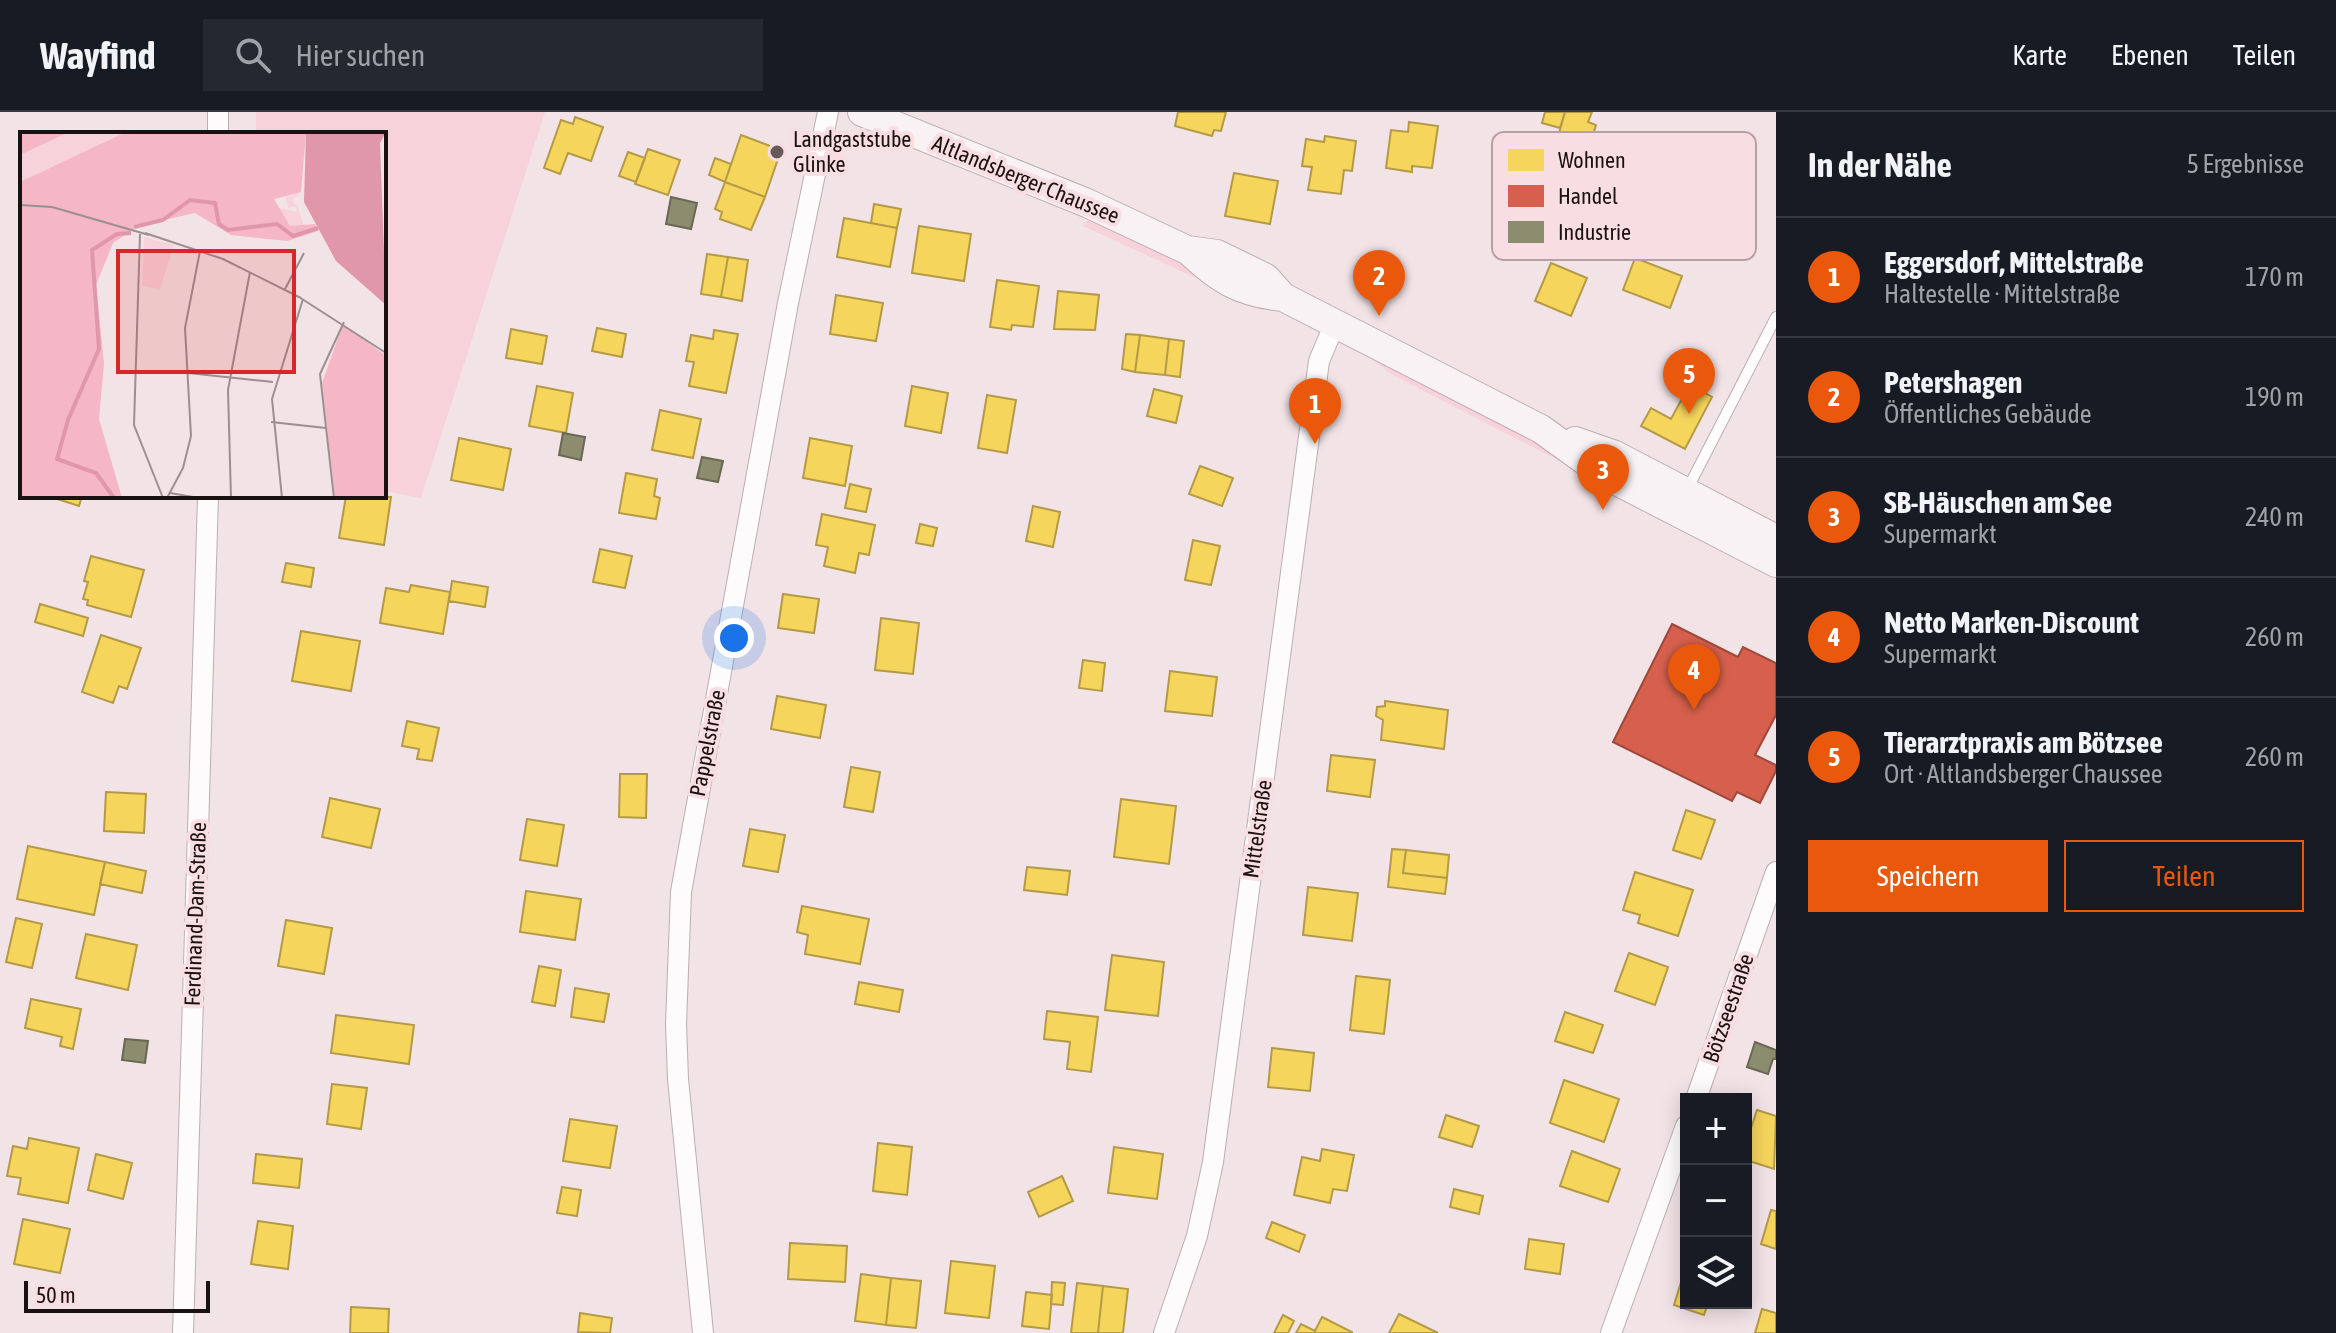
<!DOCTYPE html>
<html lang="de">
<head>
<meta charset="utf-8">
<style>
	:root { --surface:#171b24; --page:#242831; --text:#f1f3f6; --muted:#9ea1a6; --line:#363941; --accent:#ea580c }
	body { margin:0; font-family:"Asap Condensed",sans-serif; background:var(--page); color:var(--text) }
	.controls { position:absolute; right:24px; bottom:24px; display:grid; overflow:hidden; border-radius:0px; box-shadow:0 4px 20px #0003 }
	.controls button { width:72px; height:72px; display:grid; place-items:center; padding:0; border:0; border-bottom:2px solid var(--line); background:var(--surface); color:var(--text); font:40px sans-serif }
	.scale { position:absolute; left:24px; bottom:20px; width:186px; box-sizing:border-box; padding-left:8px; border:4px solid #1a1113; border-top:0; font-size:22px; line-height:28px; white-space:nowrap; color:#1a1113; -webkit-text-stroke:6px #f8dde2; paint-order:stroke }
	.you { position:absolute; left:734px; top:526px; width:28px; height:28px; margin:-20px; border:6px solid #fff; border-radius:50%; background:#1a73e8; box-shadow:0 0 0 12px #1a73e833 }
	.badge { display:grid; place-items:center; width:52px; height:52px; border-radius:50%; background:var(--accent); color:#fff; font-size:26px; font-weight:700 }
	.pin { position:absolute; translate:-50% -66px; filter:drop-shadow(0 2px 4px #0008) }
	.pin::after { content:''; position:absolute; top:42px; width:28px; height:24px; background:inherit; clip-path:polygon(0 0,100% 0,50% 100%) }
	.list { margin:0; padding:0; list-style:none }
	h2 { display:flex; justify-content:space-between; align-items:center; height:104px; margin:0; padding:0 32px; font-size:34px }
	h2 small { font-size:26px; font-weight:400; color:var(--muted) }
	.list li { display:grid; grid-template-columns:52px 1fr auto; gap:24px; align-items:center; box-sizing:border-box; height:120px; padding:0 32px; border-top:2px solid var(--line) }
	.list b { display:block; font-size:30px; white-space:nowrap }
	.list p { margin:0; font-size:26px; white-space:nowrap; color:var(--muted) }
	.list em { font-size:26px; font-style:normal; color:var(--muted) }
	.actions { display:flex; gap:16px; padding:24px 32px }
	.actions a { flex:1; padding:18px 0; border:2px solid var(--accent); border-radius:0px; text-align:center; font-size:28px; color:var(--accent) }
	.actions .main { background:var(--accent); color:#fff }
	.icon { flex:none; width:44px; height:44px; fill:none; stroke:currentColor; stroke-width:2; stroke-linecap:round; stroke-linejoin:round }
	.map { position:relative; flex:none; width:1776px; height:1221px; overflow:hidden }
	header { display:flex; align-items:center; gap:48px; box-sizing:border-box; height:112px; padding:0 40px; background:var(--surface); border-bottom:2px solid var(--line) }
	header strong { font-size:38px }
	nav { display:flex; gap:44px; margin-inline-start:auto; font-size:28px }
	.search { width:560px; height:72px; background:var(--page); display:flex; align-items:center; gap:20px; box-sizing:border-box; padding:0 28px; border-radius:0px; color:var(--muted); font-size:30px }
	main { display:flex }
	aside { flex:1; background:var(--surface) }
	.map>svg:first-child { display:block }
	.green { fill:#f8d2da }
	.homes { fill:#f6d55c; stroke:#b49a46; stroke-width:2 }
	.shops { fill:#d6604d; stroke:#9e483c; stroke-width:2 }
	.industry { fill:#8c8c6e; stroke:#6a6753; stroke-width:2 }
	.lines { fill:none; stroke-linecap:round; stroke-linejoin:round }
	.service-casing { stroke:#bbafb2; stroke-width:12 }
	.minor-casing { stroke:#bbafb2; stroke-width:22 }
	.secondary-casing { stroke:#bbafb2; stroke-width:30 }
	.service { stroke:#fdfbfb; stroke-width:10 }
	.minor { stroke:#fdfbfb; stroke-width:20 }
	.secondary { stroke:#f8f2f4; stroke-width:28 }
	.poi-dot { fill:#665a5d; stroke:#f8dde2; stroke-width:3 }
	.labels { text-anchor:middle; stroke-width:8; stroke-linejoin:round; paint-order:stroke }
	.poi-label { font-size:22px; fill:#1a1113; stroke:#f8dde2; text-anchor:start }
	.street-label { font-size:22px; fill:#1a1113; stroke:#f8dde2 }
	.inset-river { fill:none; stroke:#e197aa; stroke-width:4 }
	.inset-road { fill:none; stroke:#9c8f92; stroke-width:2 }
	.view { fill:#d62828; fill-opacity:0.15; stroke:#d62828; stroke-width:4 }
	.inset-edge { fill:none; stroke:#1a1113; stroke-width:4 }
	.key { fill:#f8dde2; stroke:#b5a0a4; stroke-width:2 }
	.key-label { font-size:22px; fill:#1a1113 }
</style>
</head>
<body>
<header>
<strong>Wayfind</strong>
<div class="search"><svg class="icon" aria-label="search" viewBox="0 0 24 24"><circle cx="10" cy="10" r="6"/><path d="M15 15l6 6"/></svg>Hier suchen</div>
<nav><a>Karte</a><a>Ebenen</a><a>Teilen</a></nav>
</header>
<main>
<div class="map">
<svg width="1776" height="1221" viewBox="0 0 1776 1221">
	<rect width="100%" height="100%" fill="#f2e3e6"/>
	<!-- green -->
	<path class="green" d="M256,0H545L421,386L384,379V22H256Z
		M1089,107L1167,142L1197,162L1196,166L1083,114Z
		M1374,246L1560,344L1581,360L1391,262L1373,248Z"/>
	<!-- homes -->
	<path class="homes" d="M1178,0H1226L1221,19L1214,18L1212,24L1175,14Z
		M1545,0H1565L1560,16L1542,11Z
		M1565,0H1592L1588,10L1596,13L1591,29L1578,25L1569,55L1551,49Z
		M575,5L603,15L591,49L568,41L560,62L544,56L561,8L573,12Z
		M1409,10L1438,14L1432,56L1412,54V60L1386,56L1391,18L1408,20Z
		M741,23L781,38L765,85L725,70Z
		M1325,24L1356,29L1352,59L1344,58L1341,82L1308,78L1312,55L1302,54L1306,27L1324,30Z
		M648,37L680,48L668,83L635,72Z
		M628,40L645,46L636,70L619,64Z
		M715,46L731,52L725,70L709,63Z
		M1234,61L1278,69L1270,112L1225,104Z
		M725,70L765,85L751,118L720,107L722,100L715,97Z
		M874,92L901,97L897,116L871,111Z
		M844,106L897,116L890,155L837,145Z
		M919,114L971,122L964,169L912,161Z
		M707,142L728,145L721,185L701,182Z
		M728,145L748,148L742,189L721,185Z
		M1635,146L1682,164L1670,196L1623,178Z
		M1551,151L1587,166L1571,204L1535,189Z
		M997,168L1039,174L1033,215L1012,213L1011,218L990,215Z
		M1058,179L1099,183L1095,218L1054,217Z
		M836,183L883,191L876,229L830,222Z
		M597,216L626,222L622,245L592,239Z
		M511,217L547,224L542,252L506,246Z
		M714,218L738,222L726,281L689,274L694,250L686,249L691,223L713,227Z
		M1126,222L1140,223L1135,260L1122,257Z
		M1140,223L1169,227L1165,263L1135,260Z
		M1169,227L1184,229L1180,265L1165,263Z
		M1685,270L1712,285L1685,337L1641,314L1651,296L1671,307L1684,283L1680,281Z
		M537,274L573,281L566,321L529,314Z
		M912,274L948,281L941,321L905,314Z
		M1154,277L1182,284L1176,311L1147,304Z
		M987,283L1016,288L1007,341L978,336Z
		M660,298L701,307L693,346L652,338Z
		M459,326L511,337L503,378L451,368Z
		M810,326L852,334L845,374L803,366Z
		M1200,354L1233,366L1222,394L1189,382Z
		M626,361L657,367L654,384L660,386L656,407L619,401Z
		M850,372L871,377L866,400L845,396Z
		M48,384H82L79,394Z
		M346,384L391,385L384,433L339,426Z
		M1033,394L1060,400L1053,435L1026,429Z
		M822,402L875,413L869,443L859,441L855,461L824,454L828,435L816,433Z
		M920,412L937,416L933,434L916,431Z
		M1193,428L1220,434L1211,473L1185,468Z
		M600,437L632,444L625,476L593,470Z
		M91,444L144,458L131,505L87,493L88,488L83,487L88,470L84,469Z
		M286,451L314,456L311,475L282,470Z
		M452,469L488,475L485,495L449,489Z
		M411,473L450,480L443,522L380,511L386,476L409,480Z
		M783,482L819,487L814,521L778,516Z
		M40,492L88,506L83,524L35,510Z
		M881,506L919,511L913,562L875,558Z
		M301,519L360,529L351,579L292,569Z
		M101,523L141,536L127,577L119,574L113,591L82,580Z
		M1083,548L1105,551L1102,579L1079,576Z
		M1170,559L1217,565L1212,604L1165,599Z
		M777,584L826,593L820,626L771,617Z
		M1385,589L1448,598L1444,637L1381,628L1383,608L1376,604L1377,595L1385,594Z
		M407,609L439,616L432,649L417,647L419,637L402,634Z
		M1331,643L1375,648L1370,685L1327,679Z
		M851,655L880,660L873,700L844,695Z
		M620,662H647L646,706L619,705Z
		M106,680L146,682L144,721L104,719Z
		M330,686L380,697L371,736L322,725Z
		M1121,687L1176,694L1169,752L1114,745Z
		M1686,698L1715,708L1701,747L1673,738Z
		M527,707L564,713L557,754L520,748Z
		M750,717L785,723L778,760L743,754Z
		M28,734L105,750L94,803L17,787Z
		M1392,737L1406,738L1403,761L1447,766L1445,782L1388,775Z
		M1406,738L1449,743L1447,766L1403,761Z
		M105,750L146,759L142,781L100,772Z
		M1027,755L1070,759L1067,783L1024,778Z
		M1635,760L1693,778L1678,824L1638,811L1640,803L1623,798Z
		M1308,775L1358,781L1352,829L1303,823Z
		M526,779L581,787L575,828L520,820Z
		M802,794L869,807L860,852L805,842L808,823L797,820Z
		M16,806L42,812L32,856L6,850Z
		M286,808L332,816L324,862L278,854Z
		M86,822L137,833L128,878L76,866Z
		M1629,841L1668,855L1655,893L1615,879Z
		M1112,843L1164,850L1158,904L1105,898Z
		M539,854L561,858L555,894L532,890Z
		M1356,864L1390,868L1384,922L1350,918Z
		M859,870L903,878L899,900L855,892Z
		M575,876L609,882L604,910L571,905Z
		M31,887L81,897L73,937L60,934L62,925L25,916Z
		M1047,899L1098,905L1091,960L1067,957L1070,930L1044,927Z
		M1565,900L1603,913L1593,941L1555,929Z
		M336,903L414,913L409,952L331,941Z
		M1272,936L1314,941L1310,979L1268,975Z
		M1564,968L1619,987L1604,1030L1550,1011Z
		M332,972L367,976L361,1017L327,1012Z
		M1757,998L1776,1004L1774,1057L1746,1048V1032Z
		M1446,1003L1479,1014L1472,1035L1439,1025Z
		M570,1007L617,1014L610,1056L563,1049Z
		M29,1026L79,1036L68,1091L18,1082L21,1066L7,1064L13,1034L27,1037Z
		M878,1031L912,1035L907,1083L873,1079Z
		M1114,1035L1163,1042L1157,1087L1108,1081Z
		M1322,1037L1354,1043L1347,1079L1333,1077L1330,1091L1294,1083L1302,1045L1320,1049Z
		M1572,1039L1620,1057L1608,1090L1560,1074Z
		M96,1042L132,1051L123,1087L88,1078Z
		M256,1042L302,1047L299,1076L253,1071Z
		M1062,1064L1073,1089L1039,1105L1028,1080Z
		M562,1075L581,1078L577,1104L557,1101Z
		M1454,1077L1483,1084L1479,1102L1450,1095Z
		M1771,1098L1776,1099V1137L1761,1132Z
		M23,1107L70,1117L60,1161L14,1152Z
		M258,1109L293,1114L288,1157L251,1152Z
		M1272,1110L1305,1123L1299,1140L1266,1126Z
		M1529,1127L1564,1132L1560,1162L1525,1157Z
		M790,1131L847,1134L845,1170L788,1167Z
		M951,1149L995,1154L989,1206L945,1201Z
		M1685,1157L1686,1191H1708L1704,1203L1674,1193Z
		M861,1162L891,1166L886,1213L855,1209Z
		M891,1166L921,1169L916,1216L886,1213Z
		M1052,1170L1065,1171L1063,1193L1051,1192Z
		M1077,1171L1103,1174L1098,1221H1071Z
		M1103,1174L1128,1177L1123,1221H1098Z
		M1026,1180L1052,1183L1049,1217L1022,1214Z
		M351,1195L389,1197L388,1221H350Z
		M1762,1197L1776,1201V1221H1755Z
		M580,1201L612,1206L610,1221L578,1220Z
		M1399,1202L1438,1221H1389Z
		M1283,1203L1294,1209L1288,1221H1274Z
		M1322,1205L1352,1220V1221H1296L1301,1212L1315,1219Z"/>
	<!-- shops -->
	<path class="shops" d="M1672,512L1738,545L1743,535L1776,551V603L1755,643L1776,653V659L1760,691L1737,680L1732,689L1613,630Z"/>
	<!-- industry -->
	<path class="industry" d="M671,85L697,91L691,117L666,112Z
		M563,321L585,325L581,348L559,343Z
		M702,345L723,349L718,370L697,366Z
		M125,927L148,929L145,951L122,948Z
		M1755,930L1776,938V947H1773L1768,962L1747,955Z"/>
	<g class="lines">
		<defs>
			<path id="service" d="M1687,378L1776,205"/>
			<path id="minor" d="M218,22V0
				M1696,987L1776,760
				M183,1221L208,384
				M703,1221L678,967L676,912L681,780L788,191L828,0
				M1164,1221L1197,1124L1213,1050L1319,249L1335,211
				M1611,1221L1686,1014"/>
			<path id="secondary" d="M862,0L1087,91L1187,138L1217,142L1266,166L1283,185L1541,317L1605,363L1776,451
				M1188,138C1218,167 1240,181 1283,185
				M1575,329L1615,343L1776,427"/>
		</defs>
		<!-- service casing -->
		<use href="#service" class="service-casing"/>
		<!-- minor casing -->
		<use href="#minor" class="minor-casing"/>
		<!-- secondary casing -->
		<use href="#secondary" class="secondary-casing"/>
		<!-- service -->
		<use href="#service" class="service"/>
		<!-- minor -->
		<use href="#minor" class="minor"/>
		<!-- secondary -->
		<use href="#secondary" class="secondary"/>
	</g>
	<!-- markers -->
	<circle class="poi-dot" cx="777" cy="40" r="8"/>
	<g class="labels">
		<!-- poi labels -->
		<g class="poi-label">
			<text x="793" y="35">Landgaststube<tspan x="793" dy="25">Glinke</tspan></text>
		</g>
		<!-- street labels -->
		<g class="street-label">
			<text transform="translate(1026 67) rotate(22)" y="8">Altlandsberger Chaussee</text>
			<text transform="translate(707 631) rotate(-79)" y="8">Pappelstraße</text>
			<text transform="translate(1257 717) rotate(-82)" y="8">Mittelstraße</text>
			<text transform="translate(195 802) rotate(-88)" y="8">Ferdinand-Dam-Straße</text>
			<text transform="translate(1728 896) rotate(-71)" y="8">Bötzseestraße</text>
		</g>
	</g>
	<!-- overview -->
	<g transform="translate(20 20)">
		<rect width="366" height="366" fill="#f2e3e6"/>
		<path d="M49,0H106L0,50V23ZM281,60L272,68L278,76L284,94H270L259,76L277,80L276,74L268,76L266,65ZM124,105L154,113L140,157L122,154Z" fill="#f8d2da"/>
		<path d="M0,0H49L0,23ZM106,0H286L281,60L254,67L270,94L295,92L298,99L267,109L211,103L175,81L118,94L93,111L76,153L84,231L79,287L102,366H0V50ZM323,192L366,224V366H315L302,251Z" fill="#f5b6c6"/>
		<path d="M286,0H366L360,11L366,173L316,129L284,70Z" fill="#e197aa"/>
		<path class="inset-river" d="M114,95L143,88L170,68L195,71L199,92L208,98L257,92L273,104L298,96M94,366L76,341L37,327L48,288L79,217L72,118L97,102L111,101"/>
		<path class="inset-road" d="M0,73L32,75L129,103M125,101L203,127L281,166M120,102L114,293L143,366M265,157L284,121M279,165L366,221M168,241L253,250M251,290L306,296M150,361L179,366M147,366L163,336L171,304L165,196L180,119M211,366L208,258L230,140M262,366L252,267L283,167M314,366L300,242L324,190"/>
		<path class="view" d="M98,119H274V240H98Z"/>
		<rect width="366" height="366" class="inset-edge"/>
	</g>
	<!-- legend -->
	<rect x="1492" y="20" width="264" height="128" rx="12" class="key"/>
	<rect x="1508" y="37" width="36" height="22" fill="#f6d55c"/>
	<rect x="1508" y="73" width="36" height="22" fill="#d6604d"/>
	<rect x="1508" y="109" width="36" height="22" fill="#8c8c6e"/>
	<g class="key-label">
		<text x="1558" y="56">Wohnen</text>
		<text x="1558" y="92">Handel</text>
		<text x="1558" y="128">Industrie</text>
	</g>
</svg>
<div class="controls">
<button>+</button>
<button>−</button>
<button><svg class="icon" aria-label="layers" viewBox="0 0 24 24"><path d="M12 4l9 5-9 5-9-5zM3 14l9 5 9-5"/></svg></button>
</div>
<div class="scale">50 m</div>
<div class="you"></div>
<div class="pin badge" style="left:1315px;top:332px">1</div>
<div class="pin badge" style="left:1379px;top:204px">2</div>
<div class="pin badge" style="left:1603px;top:398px">3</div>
<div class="pin badge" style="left:1694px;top:598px">4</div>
<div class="pin badge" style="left:1689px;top:302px">5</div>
</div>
<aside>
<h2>In der Nähe<small>5 Ergebnisse</small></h2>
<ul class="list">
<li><span class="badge">1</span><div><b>Eggersdorf, Mittelstraße</b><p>Haltestelle · Mittelstraße</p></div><em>170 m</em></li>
<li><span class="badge">2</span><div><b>Petershagen</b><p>Öffentliches Gebäude</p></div><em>190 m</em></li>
<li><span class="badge">3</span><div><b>SB-Häuschen am See</b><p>Supermarkt</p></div><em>240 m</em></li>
<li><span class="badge">4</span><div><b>Netto Marken-Discount</b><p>Supermarkt</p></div><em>260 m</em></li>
<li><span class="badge">5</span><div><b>Tierarztpraxis am Bötzsee</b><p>Ort · Altlandsberger Chaussee</p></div><em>260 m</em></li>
</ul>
<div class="actions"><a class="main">Speichern</a><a>Teilen</a></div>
</aside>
</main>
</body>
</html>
